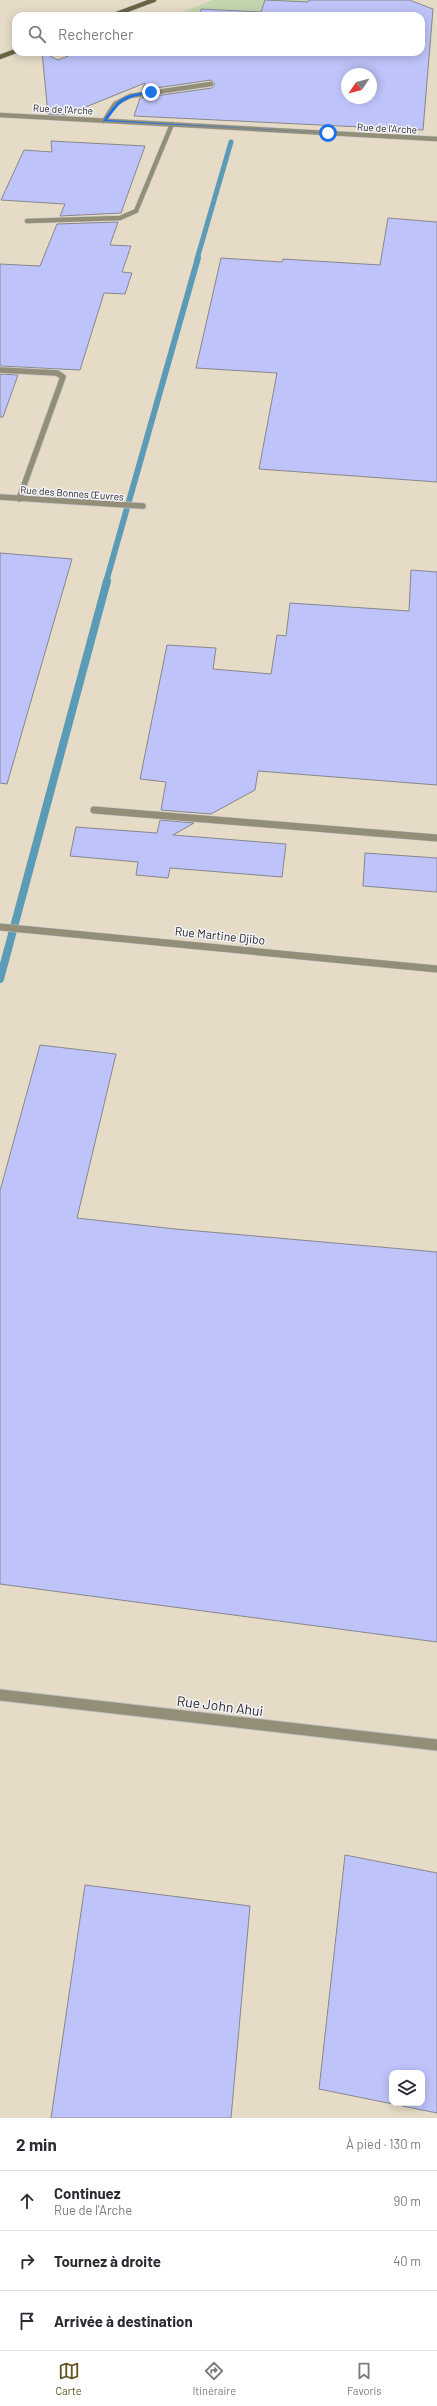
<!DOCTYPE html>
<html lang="fr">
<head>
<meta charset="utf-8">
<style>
	:root { --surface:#fff; --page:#f7f7f7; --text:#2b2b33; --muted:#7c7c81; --line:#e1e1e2; --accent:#625522 }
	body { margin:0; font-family:Barlow,sans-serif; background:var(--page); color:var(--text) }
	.controls { position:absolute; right:12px; bottom:12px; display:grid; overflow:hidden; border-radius:8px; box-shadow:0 2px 10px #0003 }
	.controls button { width:36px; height:36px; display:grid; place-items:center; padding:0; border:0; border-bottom:1px solid var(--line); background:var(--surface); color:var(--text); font:20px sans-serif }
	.compass { position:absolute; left:341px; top:68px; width:36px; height:36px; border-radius:50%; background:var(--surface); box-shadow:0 2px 10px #0003; rotate:235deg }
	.stop { position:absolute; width:12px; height:12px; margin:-9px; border:3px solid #1a73e8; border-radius:50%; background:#fff }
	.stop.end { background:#1a73e8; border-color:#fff; box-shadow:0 1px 4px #0008 }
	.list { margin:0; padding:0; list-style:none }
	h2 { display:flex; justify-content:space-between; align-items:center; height:52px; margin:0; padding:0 16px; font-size:17px }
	h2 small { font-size:13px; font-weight:400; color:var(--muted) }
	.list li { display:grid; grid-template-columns:26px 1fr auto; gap:12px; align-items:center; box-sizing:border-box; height:60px; padding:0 16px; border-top:1px solid var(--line) }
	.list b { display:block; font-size:15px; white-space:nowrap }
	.list p { margin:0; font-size:13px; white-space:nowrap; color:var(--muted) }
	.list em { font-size:13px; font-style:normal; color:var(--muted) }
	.icon { flex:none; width:22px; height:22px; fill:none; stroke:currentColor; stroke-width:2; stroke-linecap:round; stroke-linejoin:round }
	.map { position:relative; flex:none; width:437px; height:2118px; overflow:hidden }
	.search { position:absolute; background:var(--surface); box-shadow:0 2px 10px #0003; left:12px; right:12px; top:12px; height:44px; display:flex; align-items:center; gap:10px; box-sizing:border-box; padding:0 14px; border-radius:12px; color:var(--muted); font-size:15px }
	.sheet { height:232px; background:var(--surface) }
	nav { display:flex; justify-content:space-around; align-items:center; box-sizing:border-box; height:56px; border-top:1px solid var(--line); background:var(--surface); font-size:11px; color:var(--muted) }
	nav a { display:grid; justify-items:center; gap:2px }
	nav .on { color:var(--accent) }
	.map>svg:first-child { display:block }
	.industrial { fill:#e6dbc7; fill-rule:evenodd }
	.green { fill:#c2d5af }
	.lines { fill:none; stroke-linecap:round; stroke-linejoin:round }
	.stream-far2 { stroke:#5c9bb5; stroke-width:5 }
	.stream-far1 { stroke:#5c9bb5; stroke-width:6 }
	.stream { stroke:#5c9bb5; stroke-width:8 }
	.building { fill:#bec3f9; stroke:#87878c; fill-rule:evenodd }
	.lane-far3-casing { stroke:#c3c4c9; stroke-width:5.5 }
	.lane-far2-casing { stroke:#c3c4c9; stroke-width:7 }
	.lane-far1-casing { stroke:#c3c4c9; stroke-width:8 }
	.lane-casing { stroke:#c3c4c9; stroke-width:13 }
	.street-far1-casing { stroke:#c3c4c9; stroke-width:5.5 }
	.street-casing { stroke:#c3c4c9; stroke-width:8 }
	.secondary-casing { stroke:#c3c4c9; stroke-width:5.5 }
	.lane-far3 { stroke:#938e77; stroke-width:4.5 }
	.lane-far2 { stroke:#938e77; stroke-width:5.5 }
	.lane-far1 { stroke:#938e77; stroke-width:7 }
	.lane { stroke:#938e77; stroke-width:11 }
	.street-far1 { stroke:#938e77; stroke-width:4.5 }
	.street { stroke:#938e77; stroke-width:7 }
	.secondary { stroke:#6b6441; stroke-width:4.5 }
	.route { fill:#1a73e8 }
	.labels { text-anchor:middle; stroke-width:3; stroke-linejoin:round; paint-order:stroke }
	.far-street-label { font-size:10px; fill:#2a2a2c; stroke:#f3f3f8 }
	.street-label { font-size:12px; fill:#2a2a2c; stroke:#f3f3f8 }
	.near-street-label { font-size:14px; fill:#2a2a2c; stroke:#f3f3f8 }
</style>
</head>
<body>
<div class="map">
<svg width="437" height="2118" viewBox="0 0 437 2118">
	<rect width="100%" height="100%" fill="#e5e6eb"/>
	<!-- industrial -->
	<path class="industrial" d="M0,0H437V2118H0ZM16,16H421V52H16ZM347,74H371V98H347ZM392,2073H422V2103H392Z"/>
	<!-- green -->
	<path class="green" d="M213,0H309L304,16L201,9L199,16H172Z"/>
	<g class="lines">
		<!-- stream-far2 -->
		<path class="stream-far2" d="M197,259L231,142"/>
		<!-- stream-far1 -->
		<path class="stream-far1" d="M106,582L198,258"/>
		<!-- stream -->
		<path class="stream" d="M0,979L107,581"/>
	</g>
	<!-- building -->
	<path class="building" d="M265,0L308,2L309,0H409L433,9L423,130L134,116L140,98L212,88L215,84L211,80L142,90L145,83L66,115L48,114L42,52L58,60L78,52H421V16H199L201,9L261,12ZM347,74H371V98H347Z
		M51,141L145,146L121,213L60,216L65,204L1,200L24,150L52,152Z
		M388,218L437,222V482L259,469L277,373L196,368L221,258L282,262L283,259L380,265Z
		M118,222L110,245L131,246L122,272L132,273L125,294L104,293L80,370L0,366V264L40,266L57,224Z
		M0,374L18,375L3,417H0Z
		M0,553L72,559L7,784L0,783Z
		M411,570L437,572V785L258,771L255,790L211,814L161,810L166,782L140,779L167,645L216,648L213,669L271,674L277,635L286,636L290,603L409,611Z
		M160,820L194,823L173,835L286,844L282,877L170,868L168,878L136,875L138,862L70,856L76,827L157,833Z
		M365,853L437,858V892L363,886Z
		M40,1045L116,1054L77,1218L175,1229L437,1252V1642L0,1584V1191Z
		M345,1855L437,1873V2113L319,2089ZM392,2073H422V2103H392Z
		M85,1885L250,1906L231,2118H51Z"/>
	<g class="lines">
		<defs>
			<path id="lane-far3" d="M104,121L115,104L130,96L211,84
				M27,221L120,218L136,211L172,124"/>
			<path id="lane-far2" d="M0,370L57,373L63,377L19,499
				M0,497L143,506"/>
			<path id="lane-far1" d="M94,810L437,838"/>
			<path id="lane" d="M0,1695L437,1745"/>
			<path id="street-far1" d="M0,115L437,139"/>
			<path id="street" d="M0,927L437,969"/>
			<path id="secondary" d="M111,16L154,0
				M0,57L16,51"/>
		</defs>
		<!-- lane-far3 casing -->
		<use href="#lane-far3" class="lane-far3-casing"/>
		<!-- lane-far2 casing -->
		<use href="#lane-far2" class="lane-far2-casing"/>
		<!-- lane-far1 casing -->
		<use href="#lane-far1" class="lane-far1-casing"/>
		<!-- lane casing -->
		<use href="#lane" class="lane-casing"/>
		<!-- street-far1 casing -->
		<use href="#street-far1" class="street-far1-casing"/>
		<!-- street casing -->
		<use href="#street" class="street-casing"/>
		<!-- secondary casing -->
		<use href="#secondary" class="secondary-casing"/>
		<!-- lane-far3 -->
		<use href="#lane-far3" class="lane-far3"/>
		<!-- lane-far2 -->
		<use href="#lane-far2" class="lane-far2"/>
		<!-- lane-far1 -->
		<use href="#lane-far1" class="lane-far1"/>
		<!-- lane -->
		<use href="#lane" class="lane"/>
		<!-- street-far1 -->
		<use href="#street-far1" class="street-far1"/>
		<!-- street -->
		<use href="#street" class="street"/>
		<!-- secondary -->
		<use href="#secondary" class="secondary"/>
	</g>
	<!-- route -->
	<path class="route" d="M151,91L153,93C125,98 124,97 107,120L330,133L103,121C121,96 121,96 151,91Z"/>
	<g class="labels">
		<!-- far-street labels -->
		<g class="far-street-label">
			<text transform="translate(63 109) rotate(3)" y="4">Rue de l'Arche</text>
			<text transform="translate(387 128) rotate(3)" y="4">Rue de l'Arche</text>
			<text transform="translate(72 493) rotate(4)" y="4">Rue des Bonnes Œuvres</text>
		</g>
		<!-- street labels -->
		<g class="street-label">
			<text transform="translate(220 936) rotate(6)" y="4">Rue Martine Djibo</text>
		</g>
		<!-- near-street labels -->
		<g class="near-street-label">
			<text transform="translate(220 1706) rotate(7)" y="5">Rue John Ahui</text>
		</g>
	</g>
</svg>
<div class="controls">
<button><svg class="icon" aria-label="layers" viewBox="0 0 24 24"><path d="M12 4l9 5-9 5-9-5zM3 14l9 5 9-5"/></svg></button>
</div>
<svg class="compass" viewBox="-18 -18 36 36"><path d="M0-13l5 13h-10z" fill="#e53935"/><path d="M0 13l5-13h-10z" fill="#7c7c81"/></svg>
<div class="stop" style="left:328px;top:133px"></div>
<div class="stop end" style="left:151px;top:92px"></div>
<div class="search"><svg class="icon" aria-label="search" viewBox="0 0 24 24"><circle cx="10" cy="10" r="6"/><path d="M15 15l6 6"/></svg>Rechercher</div>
</div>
<section class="sheet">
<h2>2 min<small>À pied · 130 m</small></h2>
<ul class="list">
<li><svg class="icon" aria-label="ahead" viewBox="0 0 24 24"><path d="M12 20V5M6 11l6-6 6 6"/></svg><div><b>Continuez</b><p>Rue de l'Arche</p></div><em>90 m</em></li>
<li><svg class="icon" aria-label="right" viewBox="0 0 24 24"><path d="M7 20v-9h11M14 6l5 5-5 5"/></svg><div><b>Tournez à droite</b></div><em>40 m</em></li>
<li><svg class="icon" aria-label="arrive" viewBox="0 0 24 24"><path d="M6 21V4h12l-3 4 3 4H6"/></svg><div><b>Arrivée à destination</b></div></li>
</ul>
</section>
<nav>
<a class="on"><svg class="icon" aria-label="map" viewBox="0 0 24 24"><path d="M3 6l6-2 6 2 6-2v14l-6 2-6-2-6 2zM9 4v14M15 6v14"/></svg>Carte</a>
<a><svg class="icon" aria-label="directions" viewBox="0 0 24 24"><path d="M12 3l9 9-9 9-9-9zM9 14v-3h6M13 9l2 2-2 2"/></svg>Itinéraire</a>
<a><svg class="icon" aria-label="saved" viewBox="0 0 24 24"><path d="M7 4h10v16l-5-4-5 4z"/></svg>Favoris</a>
</nav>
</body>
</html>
